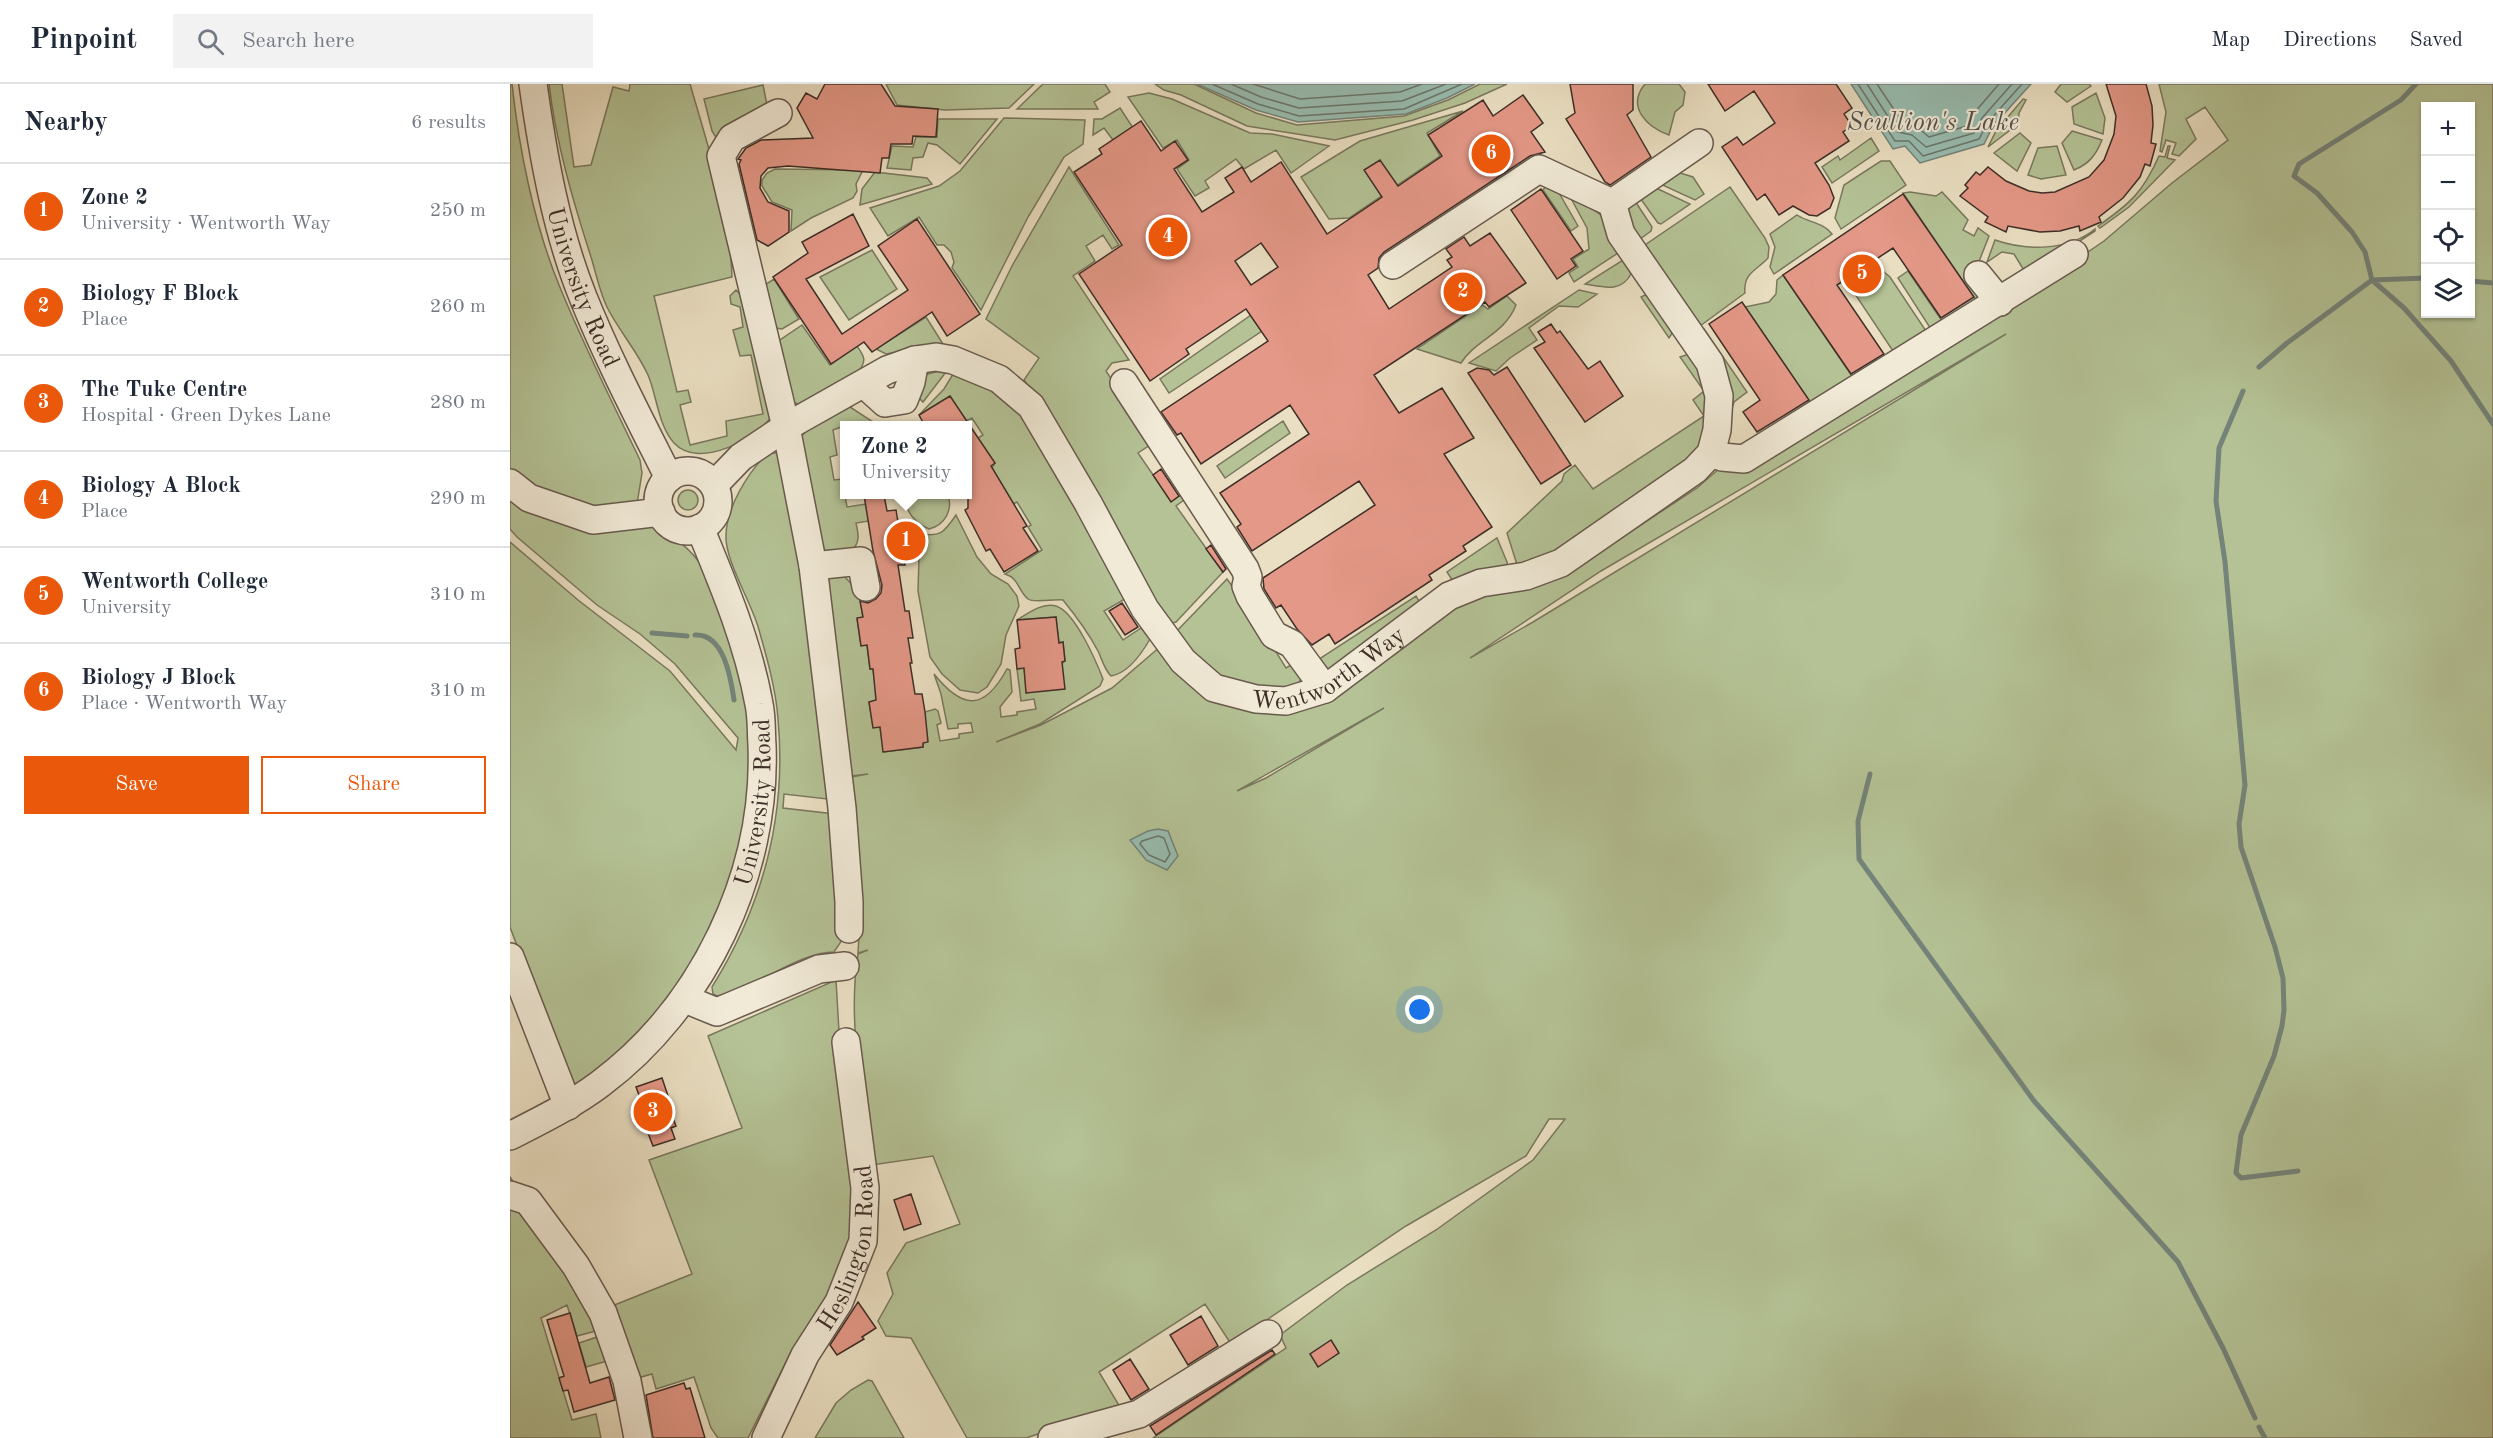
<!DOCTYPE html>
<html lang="en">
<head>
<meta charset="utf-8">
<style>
	:root { --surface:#fff; --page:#f2f2f3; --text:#1f2937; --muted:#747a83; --line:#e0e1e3; --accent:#ea580c }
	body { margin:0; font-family:"Old Standard TT",serif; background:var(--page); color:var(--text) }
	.controls { position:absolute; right:18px; top:18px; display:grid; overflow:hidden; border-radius:0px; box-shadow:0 2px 4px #0004 }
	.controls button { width:54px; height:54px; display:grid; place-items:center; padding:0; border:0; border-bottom:2px solid var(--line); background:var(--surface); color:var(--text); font:30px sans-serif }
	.you { position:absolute; left:910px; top:926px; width:21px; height:21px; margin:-15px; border:4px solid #fff; border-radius:50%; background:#1a73e8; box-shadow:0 0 0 9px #1a73e833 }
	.badge { display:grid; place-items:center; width:39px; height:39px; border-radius:50%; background:var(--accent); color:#fff; font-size:20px; font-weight:700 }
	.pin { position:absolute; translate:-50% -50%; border:3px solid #fff; box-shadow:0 2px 6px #0006 }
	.popup { position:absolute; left:330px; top:337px; width:132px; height:78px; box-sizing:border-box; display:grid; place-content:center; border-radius:0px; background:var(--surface); filter:drop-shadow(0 2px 4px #0005); font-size:20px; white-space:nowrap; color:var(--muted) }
	.popup b { font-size:22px; color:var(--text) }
	.popup::after { content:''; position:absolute; left:50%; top:100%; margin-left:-12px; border:12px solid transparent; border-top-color:var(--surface) }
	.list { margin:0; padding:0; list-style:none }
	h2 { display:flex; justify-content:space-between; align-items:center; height:78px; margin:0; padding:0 24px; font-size:26px }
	h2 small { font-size:20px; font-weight:400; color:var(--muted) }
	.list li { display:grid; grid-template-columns:39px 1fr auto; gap:18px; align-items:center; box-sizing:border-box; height:96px; padding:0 24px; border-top:2px solid var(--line) }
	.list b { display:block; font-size:22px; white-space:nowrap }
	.list p { margin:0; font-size:20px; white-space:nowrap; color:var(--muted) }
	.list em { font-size:20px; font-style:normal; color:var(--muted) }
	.actions { display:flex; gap:12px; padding:18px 24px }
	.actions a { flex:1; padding:14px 0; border:2px solid var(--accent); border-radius:0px; text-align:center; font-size:21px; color:var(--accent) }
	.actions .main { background:var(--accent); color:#fff }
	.icon { flex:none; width:33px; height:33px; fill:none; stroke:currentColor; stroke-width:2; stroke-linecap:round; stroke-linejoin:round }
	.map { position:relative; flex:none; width:1983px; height:1354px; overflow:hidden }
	header { display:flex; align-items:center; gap:36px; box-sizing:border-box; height:84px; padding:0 30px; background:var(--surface); border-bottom:2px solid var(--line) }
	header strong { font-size:28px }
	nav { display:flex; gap:33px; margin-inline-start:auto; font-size:21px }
	.search { width:420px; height:54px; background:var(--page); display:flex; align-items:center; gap:15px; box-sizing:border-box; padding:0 21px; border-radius:0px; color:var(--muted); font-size:22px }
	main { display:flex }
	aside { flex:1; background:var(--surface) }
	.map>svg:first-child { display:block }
	.green { fill:#b4c295; stroke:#79785e; stroke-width:1.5; fill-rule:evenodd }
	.water { fill:#98bdb1; stroke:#74847a; stroke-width:1.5 }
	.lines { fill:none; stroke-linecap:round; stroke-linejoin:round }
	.shore { stroke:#6b766c; stroke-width:1.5 }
	.stream { stroke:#74847a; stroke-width:5 }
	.building { fill:#e49887; stroke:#3e2e27; stroke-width:1.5; fill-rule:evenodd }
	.minor-casing { stroke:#695a4e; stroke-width:30 }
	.minor { stroke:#f1ead7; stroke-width:27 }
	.labels { text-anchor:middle; stroke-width:4.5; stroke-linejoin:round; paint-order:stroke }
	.street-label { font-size:24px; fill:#3e2e27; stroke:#f1ead7 }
	.water-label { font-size:26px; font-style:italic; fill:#54524a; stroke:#f1ead7 }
</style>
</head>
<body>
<header>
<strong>Pinpoint</strong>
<div class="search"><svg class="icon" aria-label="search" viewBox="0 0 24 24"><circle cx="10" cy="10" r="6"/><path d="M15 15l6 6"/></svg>Search here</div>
<nav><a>Map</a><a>Directions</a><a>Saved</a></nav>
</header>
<main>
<aside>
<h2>Nearby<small>6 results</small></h2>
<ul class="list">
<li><span class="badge">1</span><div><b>Zone 2</b><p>University · Wentworth Way</p></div><em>250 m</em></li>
<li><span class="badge">2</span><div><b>Biology F Block</b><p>Place</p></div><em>260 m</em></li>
<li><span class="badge">3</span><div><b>The Tuke Centre</b><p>Hospital · Green Dykes Lane</p></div><em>280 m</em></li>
<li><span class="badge">4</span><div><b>Biology A Block</b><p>Place</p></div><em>290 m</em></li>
<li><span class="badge">5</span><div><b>Wentworth College</b><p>University</p></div><em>310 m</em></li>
<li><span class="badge">6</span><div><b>Biology J Block</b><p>Place · Wentworth Way</p></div><em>310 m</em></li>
</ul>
<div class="actions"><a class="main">Save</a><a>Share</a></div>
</aside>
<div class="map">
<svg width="1983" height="1354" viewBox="0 0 1983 1354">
	<rect width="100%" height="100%" fill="#eadfc2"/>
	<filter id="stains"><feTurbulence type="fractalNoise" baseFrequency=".00333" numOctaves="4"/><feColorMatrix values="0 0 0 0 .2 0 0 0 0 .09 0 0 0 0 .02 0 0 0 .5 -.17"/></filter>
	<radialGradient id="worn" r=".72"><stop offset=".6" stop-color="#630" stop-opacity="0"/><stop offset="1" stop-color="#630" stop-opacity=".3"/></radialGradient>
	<!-- green -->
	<path class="green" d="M0,0H2C9,65 24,140 49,201C73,260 102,318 130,376L132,389L127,420L107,427L42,415L0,387Z
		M39,0H52L64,83L81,81L103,3L119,7L120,0H180C198,62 220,128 222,193L144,212L167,308L178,306L181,318L170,321L180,361L217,352L216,337L253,330L241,271L230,272L223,246L233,243L230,223L221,220L220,212L226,206L234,214L263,331C246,355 189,386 164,359C148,341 147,312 138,291C127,267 110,248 98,225C90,210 86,189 81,173C63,117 46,59 39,0Z
		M376,0H524L499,24L435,26L387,21Z
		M533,0H595L600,8L584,18L588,25H507Z
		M645,0H684L746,29L787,41L894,32L938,16L970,0H997L955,19L903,36L825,56L737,42L671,11L654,6Z
		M1135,0H1169L1175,8L1173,21L1165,28L1159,51C1137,43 1116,23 1135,0Z
		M1551,0H1579L1581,2L1557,18L1545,8Z
		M1649,0H1983V1354H643L776,1264L770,1251L837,1201L926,1146L1023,1076L1055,1035H1039L1016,1072L896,1142L721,1260L695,1220L589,1288L610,1323L516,1354H457L401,1254L376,1252L368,1237L383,1210L377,1189L396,1159L450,1140L423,1072L362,1081C353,1012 337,940 348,870L358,866L348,869L351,818L341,693L358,690L341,692L316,498L323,490L333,491L349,508L353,533L347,535L351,561H357L360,585H363L367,616L359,618L363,643H370L374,668L413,663L415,628L425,625L428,627L431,639L427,641L430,657L449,654V650L463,648L461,639L448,640V644L438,645L431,610L424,590C453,626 474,627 497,585L500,586L502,608L490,623L491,633L507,631V628L526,625L524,615L511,617L507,585L514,584L517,609L555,577L553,558L549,559L546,533L507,536C517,530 532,518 546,522C565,528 586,577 593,595L590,602L530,640L486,658L531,641L602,604L651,562L671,588L780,624L963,509L1053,489L1108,456L1187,404L1210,384L1540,194L1594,157L1662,99L1718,56L1695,23L1676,35L1686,55L1669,72L1662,70L1666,59L1656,56L1652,68L1650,67L1656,28ZM1916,22H1960V230H1916ZM1496,250L1023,538L960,574L1091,487ZM874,624L756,694L727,707Z
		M253,1L258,26L210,60L202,47L194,15Z
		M639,9L662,15L740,49L762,50L819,62L781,89L766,66L734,85L726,75L695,97L699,104L685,112L667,85L679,76L667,56L653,64L618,13Z
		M1586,9L1595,34L1593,50L1564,40L1562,23Z
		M1513,15L1516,16L1509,29L1508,40L1478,63L1486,47Z
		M610,24L625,47L603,56L594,44L583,51L584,35H592Z
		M953,27L917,49L930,72L839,134L819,135L791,93L850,57Z
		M494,34L575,36L573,60L554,73L518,133L471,226L442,184L444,178L441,168L434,161H427L409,133L378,152L360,124L429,102L450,87Z
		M428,35H487L450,80L427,61L418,59L413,73L403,74L401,86L377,84L382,62L403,63L406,53H427Z
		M1562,47L1592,56C1586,71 1579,80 1564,86L1552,59Z
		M1510,49L1521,59L1507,87L1484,69Z
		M1361,54L1369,67L1322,99L1312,83L1328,72L1330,76Z
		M1547,62L1556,91L1531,95L1518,91L1528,64Z
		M1658,62H1660L1657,74L1665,76L1619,123L1590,144L1588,142C1621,119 1633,108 1649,72L1655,73Z
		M1371,77H1380L1396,101L1331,145L1325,134L1334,101Z
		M559,83L609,161L602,165L593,151L576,162L585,177L563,192L619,276L602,279L596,287L643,359L628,369L661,417L676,408L678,413L666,422L713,488L666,538L663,539L654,532L550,347L514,296L529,274L476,235L502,182Z
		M265,85L353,86L346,100L347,107L343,114L301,134L281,147L282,126L262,118L252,102V96L257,89Z
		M365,88L417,94L422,100L350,121L352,105Z
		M1167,88L1183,93L1194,110L1185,116L1148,99Z
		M1041,95L1068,142L1061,147L1033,106Z
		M1220,103L1255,154L1259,163L1258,174C1246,187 1233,189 1235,209L1190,242L1135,161Z
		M1146,104L1180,120L1151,140L1148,139L1130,114Z
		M1057,107L1095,134L1111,167L1064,198L1059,189L1068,183L1063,175L1079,165L1077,144Z
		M1400,108L1426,112L1432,108L1458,136L1453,146L1464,152L1468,144L1479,152L1466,185L1471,205L1472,222L1426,253L1388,194L1398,187L1432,237L1465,215L1393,109Z
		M1125,117L1142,143L1141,147L1126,158L1117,144V121Z
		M1287,131C1299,139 1313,138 1322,150L1264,190L1260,183L1265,163L1260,150Z
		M1585,145V147L1521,189L1515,188L1504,170L1492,168L1477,178L1485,156C1517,167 1558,167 1585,145Z
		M362,166L387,205L339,236L310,193Z
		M1113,176L1121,190C1111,209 1093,203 1075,200Z
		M1374,188L1380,193L1420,253L1387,273L1343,207Z
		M1273,191L1346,298L1302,322L1235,223L1259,218L1266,210L1267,196Z
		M264,195L289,235L272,245L265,244L253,202Z
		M1069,206L1087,210L1068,223L1049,222L1019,244L1027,256L1000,274L986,287L959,279Z
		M1135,211L1141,212L1163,248L1159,254L1131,213Z
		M997,212L1006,221C994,251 966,255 951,279L907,265L972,221L978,225Z
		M741,231L752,247L659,309L650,295Z
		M416,233L433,260L376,270L366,265Z
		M292,241L320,281L347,262C354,272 357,276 349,287L291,321L285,319L281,315L268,266L270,256Z
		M1194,245L1237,308L1224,318L1215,347L1189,250Z
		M1179,270L1191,280L1201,316L1189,363L1169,387L1067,455L1009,487L997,449L1052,397L1054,390L1065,381L1083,405L1194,332L1183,316L1194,307L1170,273Z
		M429,287L436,288L413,318L407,312L414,291Z
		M445,287L472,298L500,316L523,342L615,515L594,527L613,556L631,544L640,555C632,569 619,589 601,592C594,585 592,575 588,567C578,548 566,532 553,516C544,515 523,519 518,515C508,507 509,494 495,490L532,466L518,443L521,441L507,418L503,420L482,384L485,379L468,354L473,351L462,334L456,337L440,312L409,331L434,305Z
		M334,319L363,338L334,342L323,346L327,371L320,373L324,396L332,395L337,423L356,420L359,437L346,439C349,452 350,458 341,468L319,471L309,459L286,358L306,337Z
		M773,337L780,349L715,394L707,382Z
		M258,369H266L278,381L326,716L274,710L273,724L325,730L332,856L324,868C287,868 245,906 207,912L203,910L202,903C253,821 277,732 268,635C266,606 257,574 249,546C242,519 215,477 216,452C216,424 238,388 258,369Z
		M168 416a10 10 0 1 1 20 0a10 10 0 1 1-20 0Z
		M0,409L149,445C197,469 209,510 221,559C226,578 234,597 236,617C242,662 241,731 228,775C213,823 187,881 156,921C130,955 95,980 61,1005L0,843V458L68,516L160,587L226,666L228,654L165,580L130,550L87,521L7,453L0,445Z
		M393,411H438C443,426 435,441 419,445C403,438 397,428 393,411Z
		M446,431L467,473L481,490L498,500L507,512L509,522L496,551L491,580L477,603L468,609L450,606L432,590L420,573L408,507L409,474L407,449C430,454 434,449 446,431Z
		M987,454L997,478L998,487L944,499L937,488Z
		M717,495L746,536L776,584L788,577L796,589L782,607L711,598L663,551Z
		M906,512L910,519L819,588L806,577Z
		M326,896L332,999L346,1100L340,1177L279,1272L238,1354H208L201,1344L184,1293L146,1305L142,1290L124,1295L97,1224L182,1190L139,1076L232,1044L198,952Z
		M0,1093L62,1184L93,1245L67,1252L57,1221L31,1234L62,1336L86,1330L91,1354H0Z
		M96,1250L104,1275L76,1283L69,1259Z
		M358,1296L362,1297L394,1354H305L326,1319L341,1306Z"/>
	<!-- water -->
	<path class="water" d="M687,0H965L937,14L896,30L788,38L746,26Z
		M1341,0H1521L1483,42L1474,60L1410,79L1395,62L1383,65Z
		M648,745L658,747L668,772L657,786L636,776L620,756L638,747Z"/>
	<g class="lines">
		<!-- shore -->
		<path class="shore" d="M702,0L748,20L789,32L894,25L952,0
			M721,0L751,13L789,24L892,17L936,0
			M743,0L790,15L890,8L912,0
			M1348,0L1385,57H1399L1413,72L1469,55L1478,38L1512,0
			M1357,0L1388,48L1402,51L1416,63L1464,49L1472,34L1502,0
			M1367,0L1393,39L1407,43L1419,53L1457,42L1464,29L1489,0
			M648,752L654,754L660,770L655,778L639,771L630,760L632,757Z"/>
		<!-- stream -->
		<path class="stream" d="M1906,0L1891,16L1789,80L1784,92L1807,109L1842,148L1855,168L1862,196L1894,224L1941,277L1983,340
			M1960,197L1983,199
			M1749,283L1777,259L1862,196L1916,194
			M1733,307L1709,364L1706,417L1715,478L1735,701L1729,740L1731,763L1765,863L1773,894L1774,926L1772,942L1764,972L1731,1051L1726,1089L1731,1094L1788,1087
			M142,549L177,552
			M185,551C214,549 221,595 224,616
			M1360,690L1348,737L1349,775L1524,1017L1668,1178L1713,1264L1745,1334
			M1749,1343L1755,1354"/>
	</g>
	<!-- building -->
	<path class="building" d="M315,0H371L385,22L428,25L426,53L403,52L402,60H381L379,74H372L370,89L278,82L258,84L251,92L250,104L258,118L279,127V148L258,162L247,156L229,80L231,76L228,75L236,64L251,56L303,54L287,24L296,9L307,15Z
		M1060,0H1123V26L1117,31L1141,73L1100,101L1095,98L1056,35L1065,29Z
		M1198,0H1326L1342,24L1334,30L1342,42L1333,48L1339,57L1305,79L1319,101L1324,114L1320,124L1307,132L1299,131L1283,122L1269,131L1255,110L1247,116L1212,63L1227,53L1233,61L1265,39L1244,7L1215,27Z
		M1596,0H1636L1642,22L1643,41L1641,59L1646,60L1640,82L1635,80L1630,93L1613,114L1589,133L1591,138L1570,147L1569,142L1550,147L1530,148L1498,142L1496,148L1475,138L1478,133L1450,112L1458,104L1455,101L1466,88L1470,91L1478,83L1496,97L1519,107L1532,109L1545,108L1579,93L1594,76L1604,50L1606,32Z
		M1013,11L1033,39L1021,48L1035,68L1020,72L874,168L869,174L868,184L858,191L879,225L942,183L937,176L942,173L936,165L954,153L960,162L980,149L1016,199L979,223L975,218L864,291L889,329L932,304L964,354L934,370L982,443L953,462L956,467L919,491L922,496L825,560L819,550L802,561L787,545L771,521L766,524L754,505L753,494L865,421L849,397L742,467L727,443L731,440L710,409L799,350L780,321L691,380L671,349L667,351L651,328L758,257L736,225L676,265L679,270L640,297L569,190L612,161L564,88L592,70L589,65L631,37L651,67L665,57L678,76L664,85L692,128L724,108L715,94L732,83L741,98L771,78L817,150L872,113L854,86L870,76L888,102L932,72L918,51L973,16L983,32ZM751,159L768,183L741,201L725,177Z
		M1031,105L1073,167L1061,175L1066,182L1047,195L1001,126Z
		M1393,110L1464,213L1431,234L1383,164L1327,201L1374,270L1341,290L1273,191Z
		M343,130L359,162L296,195L332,250L398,206L368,162L407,135L470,230L437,252L422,228L362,268L354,258L321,280L263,193L298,169L292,158Z
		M1232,218L1299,316L1247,348L1233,328L1250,316L1199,240Z
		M1041,240L1047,249L1050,247L1078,285L1090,277L1113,312L1075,338L1024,264L1035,258L1028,248Z
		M997,283L1061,381L1031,400L958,289L967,284L979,286L984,291Z
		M440,312L485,379L481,382L517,442L513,444L528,467L494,488L480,465L476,467L455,426L458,424V342H415L409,331Z
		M651,385L669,412L661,418L643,391Z
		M354,411H374L377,427L386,426L395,481H388L395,527H399L403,554H398L402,579H400L405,610H412L415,628L418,658L413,659V663L373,668L370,643L363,644L359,618L366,616L363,585H360L357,561L351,562L347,534L353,533L350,517L358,519L366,515L371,509L372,501L363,467Z
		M701,461L716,485L713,488L696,465Z
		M612,519L628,543L615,551L599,527Z
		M546,533L549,559L553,558L555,577L552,578L555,605L516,609L514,584L507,585L505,565L510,564L507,536Z
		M152,994L158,1012L155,1013L166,1042L161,1044L165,1055L143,1062L130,1028L135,1027L126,1003Z
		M401,1110L411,1140L394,1146L384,1116Z
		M348,1218L366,1244L352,1253L354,1255L327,1271L320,1261Z
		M60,1229L80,1299L99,1293L105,1316L64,1328L58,1306L53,1307L49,1294L54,1292L37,1236Z
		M691,1232L708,1262L678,1281L660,1251Z
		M821,1256L829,1269L808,1283L800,1270Z
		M762,1266L765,1270L646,1351L640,1342Z
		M620,1275L639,1305L621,1316L603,1286Z
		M174,1299L176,1305L180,1304L195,1354H143L136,1311Z"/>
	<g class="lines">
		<defs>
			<g id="minor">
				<path id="s1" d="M23,0C33,71 46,146 73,213C98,275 129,334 159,394"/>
				<path d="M268,29L222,54L211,72L276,343L303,482L332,724L339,818V845"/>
				<path d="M883,181L1029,85L1102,119"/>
				<path d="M1468,191L1490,218"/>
				<path d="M614,299L735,485L738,493L736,502L740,512L764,551L782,560L815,605"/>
				<path d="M354,300L375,319L394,316L401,298L405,276"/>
				<path d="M1201,369L1212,373L1234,375L1564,170"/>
				<circle cx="178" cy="417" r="30"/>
				<path d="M0,399L19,414L83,436L151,428"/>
				<path id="s2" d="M204,401L231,373L276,343L377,286L405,276L426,273L443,276L489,295L521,322L578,419L635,525L673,577L704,604L746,615L776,617L815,605L939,512L971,499L1016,492L1051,479L1185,386L1201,369L1207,346L1209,312L1200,279L1111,150L1102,119L1189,59"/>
				<path d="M303,482L351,477L356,503"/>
				<path d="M0,873L58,1022"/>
				<path d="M175,915L207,928L309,885L335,882"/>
				<path id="s3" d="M0,1052C31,1036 62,1021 90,1000C193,923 257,790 252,661C251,648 252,634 249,620C238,559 214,502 190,444"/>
				<path d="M0,1111L18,1117L66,1182L93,1229L117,1297L128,1354"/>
				<path id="s4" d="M256,1354L295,1271L329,1218L353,1157L355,1104L336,958"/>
				<path d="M542,1354L629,1330L758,1250"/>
			</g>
		</defs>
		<!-- minor casing -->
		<use href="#minor" class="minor-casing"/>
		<!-- minor -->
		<use href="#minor" class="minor"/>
	</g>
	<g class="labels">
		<!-- street labels -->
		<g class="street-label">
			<text dy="8" stroke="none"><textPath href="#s1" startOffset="210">University Road</textPath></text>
			<text dy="8" stroke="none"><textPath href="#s2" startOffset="832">Wentworth Way</textPath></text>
			<text dy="8" stroke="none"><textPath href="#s3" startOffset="436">University Road</textPath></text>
			<text dy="8" stroke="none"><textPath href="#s4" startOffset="210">Heslington Road</textPath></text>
		</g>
		<!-- water labels -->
		<g class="water-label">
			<text x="1423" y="46">Scullion's Lake</text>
		</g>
	</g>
	<rect width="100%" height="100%" filter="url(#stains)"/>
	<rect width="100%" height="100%" fill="url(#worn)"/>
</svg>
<div class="controls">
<button>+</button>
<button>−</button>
<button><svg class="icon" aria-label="locate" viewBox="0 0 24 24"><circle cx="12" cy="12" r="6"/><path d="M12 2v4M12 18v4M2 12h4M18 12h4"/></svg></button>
<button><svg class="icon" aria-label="layers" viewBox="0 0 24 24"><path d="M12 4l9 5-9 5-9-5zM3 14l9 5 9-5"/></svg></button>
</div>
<div class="you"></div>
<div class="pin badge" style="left:396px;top:457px">1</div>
<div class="popup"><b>Zone 2</b>University</div>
<div class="pin badge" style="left:953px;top:208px">2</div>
<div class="pin badge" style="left:143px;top:1028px">3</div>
<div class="pin badge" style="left:658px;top:153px">4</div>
<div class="pin badge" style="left:1352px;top:190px">5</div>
<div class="pin badge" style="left:981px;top:70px">6</div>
</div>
</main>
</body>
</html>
